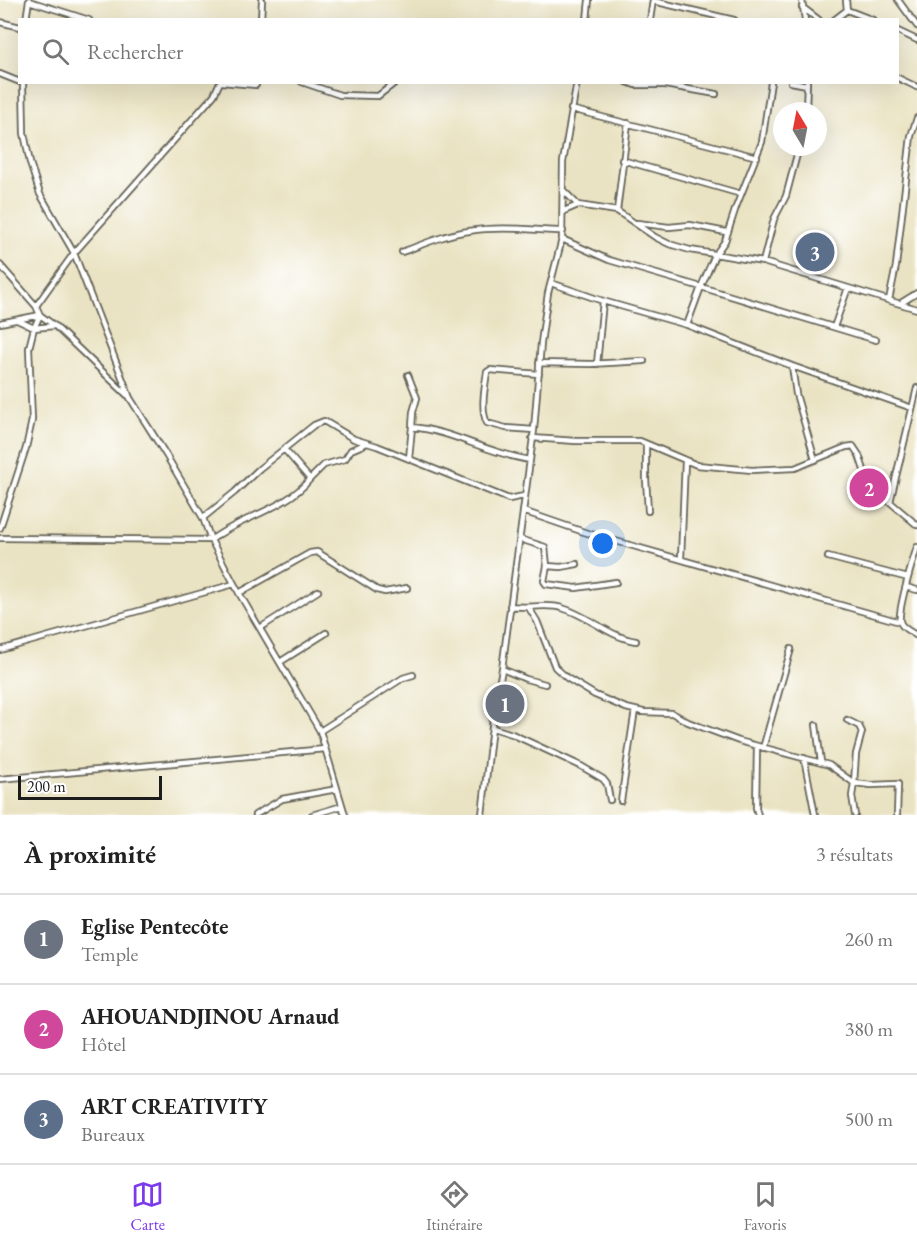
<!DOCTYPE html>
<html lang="fr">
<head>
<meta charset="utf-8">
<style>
	:root { --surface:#fff; --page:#f6f6f6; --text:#222; --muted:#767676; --line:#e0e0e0; --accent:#7c3aed }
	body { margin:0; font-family:"EB Garamond",serif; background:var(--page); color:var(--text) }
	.compass { position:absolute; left:773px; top:102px; width:54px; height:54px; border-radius:50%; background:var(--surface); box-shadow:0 6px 24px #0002; rotate:350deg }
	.scale { position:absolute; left:18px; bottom:15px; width:144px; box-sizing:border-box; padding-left:6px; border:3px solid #1c1c1c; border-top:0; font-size:16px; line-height:21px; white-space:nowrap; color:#1c1c1c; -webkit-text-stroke:4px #fff; paint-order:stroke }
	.you { position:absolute; left:603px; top:544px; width:21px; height:21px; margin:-15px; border:4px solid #fff; border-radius:50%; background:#1a73e8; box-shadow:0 0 0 9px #1a73e833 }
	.badge { display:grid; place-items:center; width:39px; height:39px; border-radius:50%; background:var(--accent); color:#fff; font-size:20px; font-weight:700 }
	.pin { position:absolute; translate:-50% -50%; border:3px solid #fff; box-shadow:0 2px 6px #0006 }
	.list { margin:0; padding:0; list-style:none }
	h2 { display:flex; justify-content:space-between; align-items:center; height:78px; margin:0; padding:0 24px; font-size:26px }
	h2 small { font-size:20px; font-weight:400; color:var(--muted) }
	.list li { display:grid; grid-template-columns:39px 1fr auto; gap:18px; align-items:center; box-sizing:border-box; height:90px; padding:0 24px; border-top:2px solid var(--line) }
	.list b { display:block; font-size:22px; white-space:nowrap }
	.list p { margin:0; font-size:20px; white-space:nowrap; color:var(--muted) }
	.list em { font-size:20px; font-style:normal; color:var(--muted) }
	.icon { flex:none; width:33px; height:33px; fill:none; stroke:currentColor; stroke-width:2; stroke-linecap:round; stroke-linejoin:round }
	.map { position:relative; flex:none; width:917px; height:815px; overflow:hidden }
	.search { position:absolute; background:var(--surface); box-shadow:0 6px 24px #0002; left:18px; right:18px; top:18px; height:66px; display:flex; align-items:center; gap:15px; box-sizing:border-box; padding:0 21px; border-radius:0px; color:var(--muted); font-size:22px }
	.sheet { height:348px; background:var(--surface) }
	nav { display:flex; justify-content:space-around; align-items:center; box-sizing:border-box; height:84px; border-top:2px solid var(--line); background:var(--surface); font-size:16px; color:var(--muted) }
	nav a { display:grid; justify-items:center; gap:3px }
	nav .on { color:var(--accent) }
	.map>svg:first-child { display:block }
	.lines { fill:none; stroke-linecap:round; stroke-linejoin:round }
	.street-casing { stroke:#646256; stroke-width:8 }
	.street { stroke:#fff; stroke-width:4.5 }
</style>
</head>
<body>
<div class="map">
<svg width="917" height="815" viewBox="0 0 917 815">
	<rect width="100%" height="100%" fill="#fff"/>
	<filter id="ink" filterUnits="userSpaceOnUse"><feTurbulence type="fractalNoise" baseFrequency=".0167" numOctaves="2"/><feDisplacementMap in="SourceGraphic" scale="12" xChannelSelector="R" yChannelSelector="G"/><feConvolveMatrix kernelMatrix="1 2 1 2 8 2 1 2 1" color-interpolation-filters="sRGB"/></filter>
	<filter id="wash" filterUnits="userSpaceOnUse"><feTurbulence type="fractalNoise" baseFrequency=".008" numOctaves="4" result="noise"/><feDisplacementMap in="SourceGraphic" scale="24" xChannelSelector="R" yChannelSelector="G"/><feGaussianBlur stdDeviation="1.35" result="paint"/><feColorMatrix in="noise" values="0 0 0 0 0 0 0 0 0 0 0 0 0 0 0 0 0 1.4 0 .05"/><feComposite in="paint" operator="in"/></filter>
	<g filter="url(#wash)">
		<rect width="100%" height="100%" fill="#eae3c3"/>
	</g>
	<g filter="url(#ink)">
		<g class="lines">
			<defs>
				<path id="street" d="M802,0L805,20
					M846,0L847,10
					M898,0L917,26
					M29,1L89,20
					M653,1L734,20
					M802,7L819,20
					M847,10L873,20
					M26,20L29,0
					M261,20L262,0
					M587,20L589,0
					M650,20L653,0
					M834,20L847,10
					M0,22L20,27
					M898,31L917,40
					M0,74L20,82
					M898,78L917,87
					M23,82L24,133L30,163L40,194L74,253L130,398L166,455L203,518L211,540L239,593L320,731L345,815
					M222,82L256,85
					M302,82L340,95L378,96L396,82
					M627,82L635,85H665L716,94
					M791,82L807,85
					M571,109L757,157
					M806,111L807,82
					M622,160L741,194
					M563,190L578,205
					M564,211L578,205L617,211L655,237L669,244L690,250L763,262L917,309
					M617,211L628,123
					M637,223L669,227L690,225L726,232
					M562,239L609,260L701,287L715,255L725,241L736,207L762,142L771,82
					M402,252C424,244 446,234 469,231C499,226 532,230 563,231
					M763,262L774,219L786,196L799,147
					M0,265L36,306L40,315L55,326L127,395
					M551,283L603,301L687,325L792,366L912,408
					M889,300L896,266L911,136L917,118
					M901,303L917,293
					M36,306L74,253L214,95L220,82
					M17,320L34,328L54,326
					M0,323L40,315
					M687,325L701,287L876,340
					M834,327L848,288
					M539,363L590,364L644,361
					M597,364L603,301
					M792,366L796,394L815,460
					M408,375L417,398L413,412L412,427
					M534,430L506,428L487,423C480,409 485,387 487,372L490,370L539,374
					M532,438L576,441H640L697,465L752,470L795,468L846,447L853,446L859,455L869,485L878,496L890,502L917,525
					M646,444V479L648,511
					M284,449L310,479L324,465L345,459L351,450L365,444
					M409,459L412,427C453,431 489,454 530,460
					M890,502L917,388
					M523,511L584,532L900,622
					M203,518L235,492L259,469L314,425L324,421L354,439L377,446L509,499L524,496
					M0,528L26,448L32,420L29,348L34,328L40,315
					M0,538L211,540C242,516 285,510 310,479
					M520,539L545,547L547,566L544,581L546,584L576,588L616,582
					M917,547C913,560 898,610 900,621C901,628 912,632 917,636
					M828,557L908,578
					M681,559L685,461
					M547,566L561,567L577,564
					M906,587L917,590
					M239,593L310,553L317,552L377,590L385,592L407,588
					M510,606C527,609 546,603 562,608C588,615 609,637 636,641
					M529,608L537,621L555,667L567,678L595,695L626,708L643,712L672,713L688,722L739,741L829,765L854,783L852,796L855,815
					M260,628L318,591
					M0,650L234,584
					M280,662L326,633
					M502,669L526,679L545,684
					M847,720L859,726L862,732L856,754L854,783L871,785L898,784L897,815
					M816,725L821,762
					M493,728L512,734L581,766L603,779L607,784L610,800
					M320,731L403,678L413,675
					M757,746L756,808L758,815
					M763,748L791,649
					M804,758L815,815
					M0,779L325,749
					M621,801L635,710
					M255,815L282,799L337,789
					M312,815L342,806
					M482,815L493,718L502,669L534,430L541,343L548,293L562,239L563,162L577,82"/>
			</defs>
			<!-- street casing -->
			<use href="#street" class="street-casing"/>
			<!-- street -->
			<use href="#street" class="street"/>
		</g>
	</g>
</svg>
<svg class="compass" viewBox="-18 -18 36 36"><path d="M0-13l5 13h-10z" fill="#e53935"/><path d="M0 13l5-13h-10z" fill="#767676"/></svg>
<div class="scale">200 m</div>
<div class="you"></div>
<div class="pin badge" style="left:505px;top:704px;background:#6b7280">1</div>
<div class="pin badge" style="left:869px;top:488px;background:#d1479c">2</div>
<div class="pin badge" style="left:815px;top:252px;background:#5c6f8a">3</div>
<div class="search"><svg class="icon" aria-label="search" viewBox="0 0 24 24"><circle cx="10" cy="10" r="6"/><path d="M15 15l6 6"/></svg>Rechercher</div>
</div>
<section class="sheet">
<h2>À proximité<small>3 résultats</small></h2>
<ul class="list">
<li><span class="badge" style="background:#6b7280">1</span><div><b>Eglise Pentecôte</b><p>Temple</p></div><em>260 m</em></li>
<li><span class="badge" style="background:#d1479c">2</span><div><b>AHOUANDJINOU Arnaud</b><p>Hôtel</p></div><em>380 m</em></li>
<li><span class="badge" style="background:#5c6f8a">3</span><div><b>ART CREATIVITY</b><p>Bureaux</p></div><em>500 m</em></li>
</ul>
</section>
<nav>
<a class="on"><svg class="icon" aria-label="map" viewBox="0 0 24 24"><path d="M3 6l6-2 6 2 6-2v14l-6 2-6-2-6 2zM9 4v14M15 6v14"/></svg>Carte</a>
<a><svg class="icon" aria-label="directions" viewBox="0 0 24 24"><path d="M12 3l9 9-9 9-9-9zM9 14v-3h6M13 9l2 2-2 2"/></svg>Itinéraire</a>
<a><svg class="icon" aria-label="saved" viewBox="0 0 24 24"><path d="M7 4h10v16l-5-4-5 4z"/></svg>Favoris</a>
</nav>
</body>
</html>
